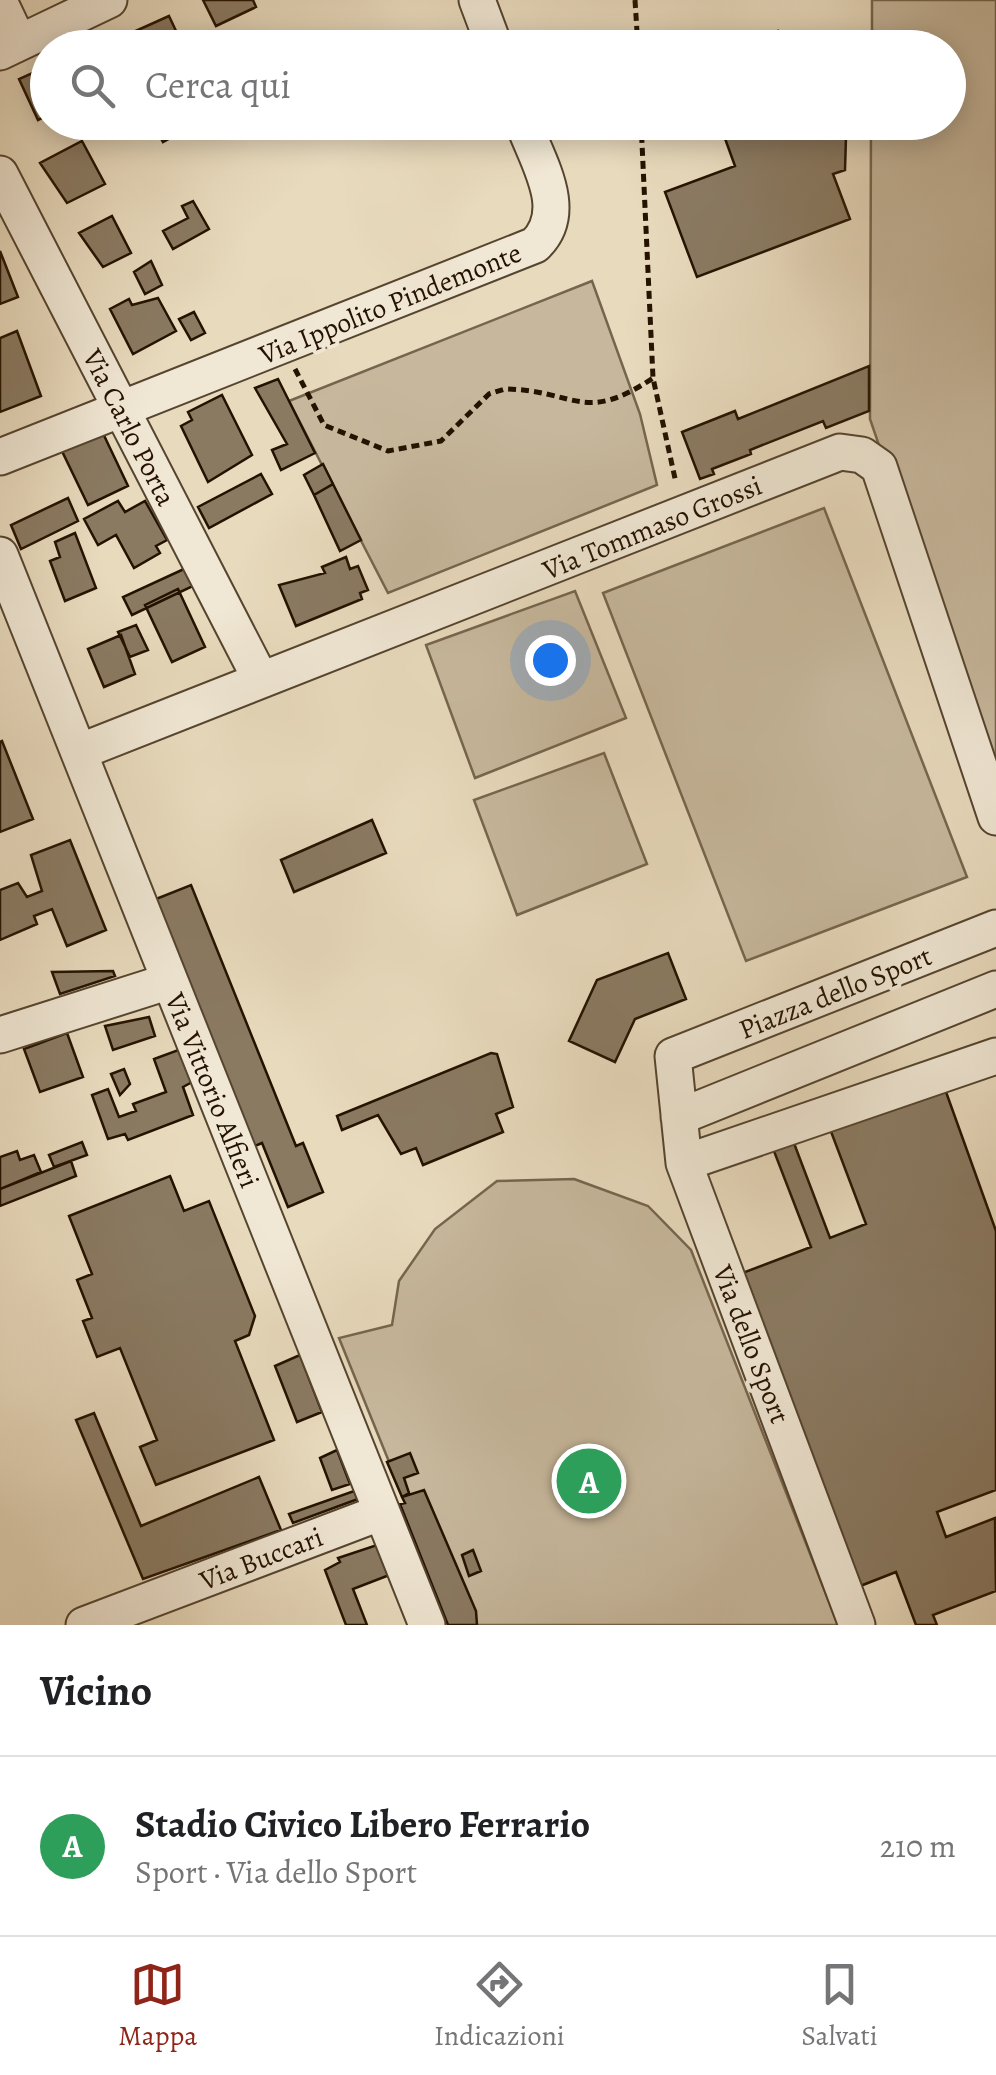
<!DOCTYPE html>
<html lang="it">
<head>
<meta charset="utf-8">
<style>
	:root { --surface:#fff; --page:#f2f2f2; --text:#202124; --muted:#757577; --line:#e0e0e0; --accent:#8f2418 }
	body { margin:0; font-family:Alegreya,serif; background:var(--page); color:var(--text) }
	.you { position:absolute; left:550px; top:660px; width:35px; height:35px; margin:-25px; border:8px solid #fff; border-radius:50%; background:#1a73e8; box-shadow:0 0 0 15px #1a73e833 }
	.badge { display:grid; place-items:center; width:65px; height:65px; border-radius:50%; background:var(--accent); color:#fff; font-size:32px; font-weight:700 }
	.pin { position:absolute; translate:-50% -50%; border:5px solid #fff; box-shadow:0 2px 10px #0006 }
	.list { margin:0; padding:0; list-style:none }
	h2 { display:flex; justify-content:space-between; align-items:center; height:130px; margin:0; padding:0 40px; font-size:42px }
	h2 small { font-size:32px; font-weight:400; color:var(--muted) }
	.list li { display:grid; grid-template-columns:65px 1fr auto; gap:30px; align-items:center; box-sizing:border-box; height:180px; padding:0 40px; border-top:2px solid var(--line) }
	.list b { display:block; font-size:38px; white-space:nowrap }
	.list p { margin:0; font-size:32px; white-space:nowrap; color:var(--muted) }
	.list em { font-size:32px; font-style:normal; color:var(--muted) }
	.icon { flex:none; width:55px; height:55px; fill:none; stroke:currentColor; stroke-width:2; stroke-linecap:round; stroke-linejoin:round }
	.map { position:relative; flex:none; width:996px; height:1625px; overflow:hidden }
	.search { position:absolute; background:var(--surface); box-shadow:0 5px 25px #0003; left:30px; right:30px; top:30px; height:110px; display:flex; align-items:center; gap:25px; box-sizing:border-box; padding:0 35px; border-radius:55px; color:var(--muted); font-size:38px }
	.sheet { height:310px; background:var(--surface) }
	nav { display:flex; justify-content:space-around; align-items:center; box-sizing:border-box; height:140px; border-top:2px solid var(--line); background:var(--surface); font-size:28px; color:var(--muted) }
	nav a { display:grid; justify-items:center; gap:5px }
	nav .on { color:var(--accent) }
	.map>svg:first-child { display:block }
	.green { fill:#c7b89d; stroke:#76654e; stroke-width:2.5 }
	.building { fill:#8a7a62; stroke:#241200; stroke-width:2.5 }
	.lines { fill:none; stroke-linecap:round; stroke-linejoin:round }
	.minor-casing { stroke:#55442f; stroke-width:39 }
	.path { stroke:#241200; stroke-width:5; stroke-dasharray:8 5; stroke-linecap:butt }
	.minor { stroke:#f0e7d4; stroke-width:35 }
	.labels { text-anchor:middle; stroke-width:8; stroke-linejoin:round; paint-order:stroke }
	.street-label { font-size:28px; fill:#241200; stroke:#f0e7d4 }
</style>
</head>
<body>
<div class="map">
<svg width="996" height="1625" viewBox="0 0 996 1625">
	<rect width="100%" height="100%" fill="#e8dabd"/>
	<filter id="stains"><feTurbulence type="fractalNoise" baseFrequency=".002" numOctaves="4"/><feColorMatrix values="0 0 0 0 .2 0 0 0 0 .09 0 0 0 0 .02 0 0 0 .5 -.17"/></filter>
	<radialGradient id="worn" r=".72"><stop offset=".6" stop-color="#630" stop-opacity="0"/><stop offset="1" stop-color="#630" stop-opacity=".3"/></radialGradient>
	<!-- green -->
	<path class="green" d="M872,0H996V787L870,419L871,123L948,122V48L872,47Z
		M592,281L640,414L657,485L388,593L289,401Z
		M824,508L967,877L746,961L603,593Z
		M575,591L626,718L475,778L426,645Z
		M604,753L647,864L517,915L474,800Z
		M574,1179L648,1206L691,1250L838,1625H455L339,1338L392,1325L399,1281L435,1229L497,1181Z"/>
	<!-- building -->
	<path class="building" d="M203,0H253L256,7L216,26Z
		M169,16L184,48H135L129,34Z
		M778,31L785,48H737Z
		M48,66V115L38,120L19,79Z
		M152,122H182L185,130L163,142Z
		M719,122H851V135L846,137L845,170L833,174L850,219L697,277L665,192L735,166Z
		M82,141L105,184L67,203L40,163Z
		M193,201L209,229L173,249L163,231L188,218L182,206Z
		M112,216L131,253L103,267L79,233Z
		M0,251L18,297L0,304Z
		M151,261L162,285L145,294L134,272Z
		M158,298L176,331L133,354L110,309L129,299L132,305Z
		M194,312L205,333L191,340L179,319Z
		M17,331L41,396L0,412V338Z
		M869,366V411L826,428L823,421L750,450L751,454L712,469L714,474L700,479L682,432L735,411L738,419Z
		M278,379L315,453L281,470L272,450L287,444L255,388Z
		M222,395L252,455L208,482L181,426L192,420L188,412Z
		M100,427L128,486L88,505L60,447Z
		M323,464L333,484L314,495L304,475Z
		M261,474L272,494L209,528L198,507Z
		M333,484L361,540L340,551L314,495Z
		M68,498L78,521L21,549L11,525Z
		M118,501L125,512L145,501L167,540L156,546L160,553L134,568L116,535L98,545L84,519Z
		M75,533L96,588L65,601L50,561L60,557L55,542Z
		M346,557L350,569L358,566L368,590L360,593L362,599L296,626L279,585L325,573L322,567Z
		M184,569L193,586L132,615L123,597Z
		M178,589L205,647L172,662L145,605Z
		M136,625L148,650L130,657L118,632Z
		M121,635L135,674L104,687L88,649Z
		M2,741L33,819L0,832V742Z
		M372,820L386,853L294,892L281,860Z
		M70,840L106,930L67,946L52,909L34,916L37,924L0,940V890L18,883L27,897L42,891L31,855Z
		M191,885L296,1146L303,1143L323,1192L288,1207L262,1143L250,1148L151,901Z
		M668,953L686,999L635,1019L615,1062L569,1041L597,980Z
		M113,971L115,976L60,994L52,972Z
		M149,1017L155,1036L113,1050L105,1026Z
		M67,1033L83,1077L40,1092L24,1049Z
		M181,1049L194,1081L183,1087L193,1115L128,1140L125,1134L108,1139L92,1095L108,1089L119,1117L136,1111L133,1104L166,1092L154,1059Z
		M491,1053L497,1054L513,1107L496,1114L503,1132L423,1165L416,1148L401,1154L378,1115L342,1130L337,1116Z
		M124,1069L130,1084L120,1095L111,1074Z
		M941,1078L996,1231V1490L937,1512L946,1537L995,1518L996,1591L933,1615L937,1625H916L896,1572L850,1590L732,1277L811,1247L772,1146L792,1138L830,1238L866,1224L827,1121Z
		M82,1142L87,1155L54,1167L49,1155Z
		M17,1151L20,1160L34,1155L41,1172L0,1189V1157Z
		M71,1161L76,1176L0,1206V1189Z
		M170,1176L184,1211L209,1201L255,1316L249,1335L235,1341L274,1440L156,1485L140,1447L157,1440L120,1348L97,1357L83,1321L92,1318L77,1280L92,1274L69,1216Z
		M300,1355L322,1412L297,1422L275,1366Z
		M94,1413L141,1526L259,1477L281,1530L143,1579L76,1420Z
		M337,1450L350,1484L332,1490L320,1458Z
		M410,1453L418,1473L404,1478L409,1493L402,1497L387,1462Z
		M424,1490L476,1611L477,1625H448L400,1504L405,1503L402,1497Z
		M354,1491L358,1499L293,1523L289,1514Z
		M380,1544L392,1574L353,1589L367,1625H346L325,1570L340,1562L338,1558Z
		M473,1550L481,1571L469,1576L462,1555Z"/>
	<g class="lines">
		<defs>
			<path id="minor" d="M477,0L495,48
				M0,3L19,43
				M0,52L109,0
				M0,174L261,680
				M0,457L535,245C571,211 537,161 523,122
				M0,555L427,1625
				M79,752L840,452L862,455L879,467L996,817
				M0,1035L170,981
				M679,1117L996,989
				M684,1163L996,1056
				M84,1625L382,1512
				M857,1625L684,1163L673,1056L996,928"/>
		</defs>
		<!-- minor casing -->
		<use href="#minor" class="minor-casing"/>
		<!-- path -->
		<path class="path" d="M635,0L638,48
			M641,122L653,378L676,483
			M295,369L324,425L388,451L441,441L489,394L505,389C576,390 583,425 653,378"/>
		<!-- minor -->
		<use href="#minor" class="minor"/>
	</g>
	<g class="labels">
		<!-- street labels -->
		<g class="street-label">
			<text transform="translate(390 303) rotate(-22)" y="10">Via Ippolito Pindemonte</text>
			<text transform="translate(130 427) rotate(63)" y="10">Via Carlo Porta</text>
			<text transform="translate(652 527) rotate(-22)" y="10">Via Tommaso Grossi</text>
			<text transform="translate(835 992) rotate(-22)" y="10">Piazza dello Sport</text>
			<text transform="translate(213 1090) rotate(68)" y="10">Via Vittorio Alfieri</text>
			<text transform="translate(752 1344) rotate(69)" y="10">Via dello Sport</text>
			<text transform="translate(261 1558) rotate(-21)" y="10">Via Buccari</text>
		</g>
	</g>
	<rect width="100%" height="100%" filter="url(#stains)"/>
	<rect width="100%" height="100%" fill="url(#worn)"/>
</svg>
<div class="you"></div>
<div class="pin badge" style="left:589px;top:1481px;background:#2e9e5b">A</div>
<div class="search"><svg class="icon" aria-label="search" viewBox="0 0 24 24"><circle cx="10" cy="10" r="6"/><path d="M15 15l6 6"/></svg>Cerca qui</div>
</div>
<section class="sheet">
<h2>Vicino<small></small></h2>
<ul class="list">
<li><span class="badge" style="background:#2e9e5b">A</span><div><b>Stadio Civico Libero Ferrario</b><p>Sport · Via dello Sport</p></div><em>210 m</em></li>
</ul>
</section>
<nav>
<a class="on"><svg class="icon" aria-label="map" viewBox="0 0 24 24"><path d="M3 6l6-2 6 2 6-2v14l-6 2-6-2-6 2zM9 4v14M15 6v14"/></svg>Mappa</a>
<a><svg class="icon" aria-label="directions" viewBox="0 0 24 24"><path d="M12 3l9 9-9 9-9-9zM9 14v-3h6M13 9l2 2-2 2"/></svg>Indicazioni</a>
<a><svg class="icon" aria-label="saved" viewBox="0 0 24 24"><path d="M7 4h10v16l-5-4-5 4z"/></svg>Salvati</a>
</nav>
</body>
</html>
